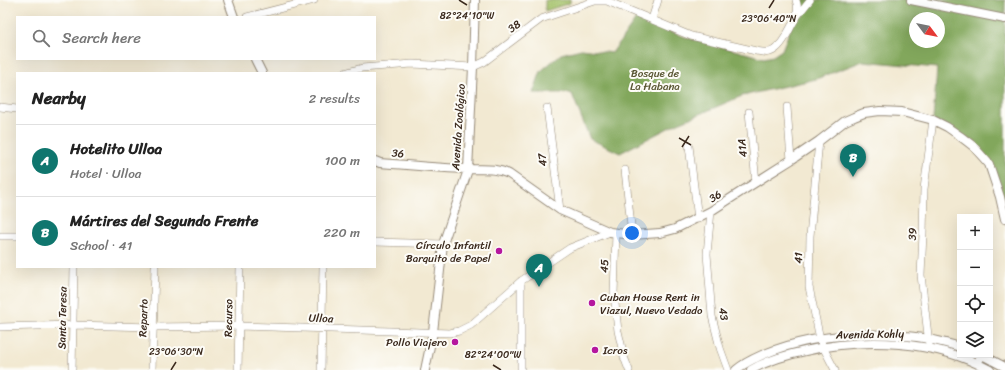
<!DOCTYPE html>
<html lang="en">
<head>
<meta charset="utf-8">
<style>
	:root { --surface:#fff; --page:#f6f6f6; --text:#222; --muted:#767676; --line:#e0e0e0; --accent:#0f766e }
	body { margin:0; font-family:Sriracha,sans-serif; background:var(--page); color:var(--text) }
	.controls { position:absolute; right:12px; bottom:12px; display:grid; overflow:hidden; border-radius:0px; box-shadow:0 4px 16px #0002 }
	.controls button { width:36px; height:36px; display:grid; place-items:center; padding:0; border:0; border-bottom:1px solid var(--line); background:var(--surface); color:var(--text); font:20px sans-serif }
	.compass { position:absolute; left:909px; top:12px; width:36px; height:36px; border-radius:50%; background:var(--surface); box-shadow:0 4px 16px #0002; rotate:122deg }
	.you { position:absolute; left:632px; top:233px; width:14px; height:14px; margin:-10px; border:3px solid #fff; border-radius:50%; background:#1a73e8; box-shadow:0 0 0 6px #1a73e833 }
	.badge { display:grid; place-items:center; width:26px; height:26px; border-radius:50%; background:var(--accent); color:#fff; font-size:13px; font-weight:700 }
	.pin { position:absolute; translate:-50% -33px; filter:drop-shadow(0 1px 2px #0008) }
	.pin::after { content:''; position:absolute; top:21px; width:14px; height:12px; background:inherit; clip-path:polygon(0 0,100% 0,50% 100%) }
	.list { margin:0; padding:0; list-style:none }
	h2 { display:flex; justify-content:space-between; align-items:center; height:52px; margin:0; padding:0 16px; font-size:17px }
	h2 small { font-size:13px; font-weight:400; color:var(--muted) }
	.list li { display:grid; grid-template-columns:26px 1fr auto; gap:12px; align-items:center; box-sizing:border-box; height:72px; padding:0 16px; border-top:1px solid var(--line) }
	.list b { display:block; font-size:15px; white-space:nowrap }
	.list p { margin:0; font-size:13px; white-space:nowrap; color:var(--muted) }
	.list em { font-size:13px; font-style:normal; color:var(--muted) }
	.icon { flex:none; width:22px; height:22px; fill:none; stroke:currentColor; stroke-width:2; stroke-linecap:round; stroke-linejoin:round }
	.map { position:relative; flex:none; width:1005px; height:370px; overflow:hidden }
	.search { position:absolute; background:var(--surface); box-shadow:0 4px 16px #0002; left:16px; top:16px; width:360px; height:44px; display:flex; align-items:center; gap:10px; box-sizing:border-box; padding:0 14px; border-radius:0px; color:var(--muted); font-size:15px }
	.panel { position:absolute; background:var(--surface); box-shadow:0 4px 16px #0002; left:16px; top:72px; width:360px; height:196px; border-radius:0px }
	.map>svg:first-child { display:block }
	.green { fill:#a3c168; stroke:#6f7643 }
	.forest { fill:#82a75c; stroke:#5e683d; fill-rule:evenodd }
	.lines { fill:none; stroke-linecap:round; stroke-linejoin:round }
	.minor-casing { stroke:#968a78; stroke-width:8 }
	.tertiary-casing { stroke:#968a78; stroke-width:10 }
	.minor { stroke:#fff; stroke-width:7 }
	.tertiary { stroke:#fff; stroke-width:8 }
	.ticks { fill:none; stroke:#3b2a1e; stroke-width:1.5 }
	.poi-dot { fill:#b5179e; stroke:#fdfcf7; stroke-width:1.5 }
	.labels { text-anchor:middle; stroke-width:4; stroke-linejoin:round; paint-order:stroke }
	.street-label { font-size:11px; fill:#3b2a1e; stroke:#fdfcf7 }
	.park-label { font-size:11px; fill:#5a5734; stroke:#fdfcf7 }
	.poi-label { font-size:11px; fill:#3b2a1e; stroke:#fdfcf7; text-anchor:end }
	.ticks-label { font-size:10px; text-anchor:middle; fill:#3b2a1e; stroke:#fdfcf7; stroke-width:4; stroke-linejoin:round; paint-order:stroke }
</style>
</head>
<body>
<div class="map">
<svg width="1005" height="370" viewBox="0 0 1005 370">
	<rect width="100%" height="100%" fill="#fdfcf7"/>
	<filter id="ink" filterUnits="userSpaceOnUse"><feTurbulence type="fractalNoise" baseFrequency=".025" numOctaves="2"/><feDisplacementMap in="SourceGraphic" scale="8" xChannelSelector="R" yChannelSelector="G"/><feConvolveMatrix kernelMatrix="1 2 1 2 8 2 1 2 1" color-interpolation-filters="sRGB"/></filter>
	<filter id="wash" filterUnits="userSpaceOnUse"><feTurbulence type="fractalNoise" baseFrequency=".012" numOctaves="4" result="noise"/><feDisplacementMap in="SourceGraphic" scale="16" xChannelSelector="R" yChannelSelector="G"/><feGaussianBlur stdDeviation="0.9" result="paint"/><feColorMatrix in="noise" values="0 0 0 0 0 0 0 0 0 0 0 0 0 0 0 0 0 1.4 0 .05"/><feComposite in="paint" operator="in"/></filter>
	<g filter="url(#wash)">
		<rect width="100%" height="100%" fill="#f2e9d2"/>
		<!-- green -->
		<path class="green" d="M545,0H570V3L545,11Z"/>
		<!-- forest -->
		<path class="forest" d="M802,0H1005V207L989,164L973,146L933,120L937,68L863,61L816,79L742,96L676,124L620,153L590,139L572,94L569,93H533L541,71L561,54L581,49L612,53L636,19L688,38L764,58L773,56L782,50ZM915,18H939V42H915Z"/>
	</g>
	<g filter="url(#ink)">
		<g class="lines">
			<defs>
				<path id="minor" d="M796,0C798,6 798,11 796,17
					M247,17L314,0
					M652,19L658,0
					M344,73L362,68L412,64L473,67L484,62L541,19L595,1H607L691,36L756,51C762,52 769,54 774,50C784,44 790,27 796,18C800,12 805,6 810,0
					M0,107L17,109
					M787,107L791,160
					M547,108L560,210
					M749,112L756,182
					M819,141L810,236L809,287L820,339L823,347L835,370
					M689,146L698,219
					M625,170L632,235
					M711,211L707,254L712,316L720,348L728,370
					M616,233L614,294L618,331L624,357L629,370
					M0,236H17
					M375,242L443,244
					M0,327L73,325L153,327L239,326L450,333L459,331L471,325L521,281L570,248L610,232
					M929,344L921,275L923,234L924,189L933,120
					M72,370L74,267
					M152,370L155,267
					M238,370L240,267
					M321,370L323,267
					M521,370V281"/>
				<path id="tertiary" d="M228,0L234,17
					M911,0L1005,19
					M255,59L262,73
					M375,161L380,163C409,165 437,168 466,169C481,170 495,167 509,174L560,210L610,232L632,235L660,233L675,229L711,211L764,177L791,160L819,141L845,121L854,117L864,113L880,111L902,112L933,120L947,127L960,136L973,146L989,164L1000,197L1005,219
					M977,363L982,355L1005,367
					M425,370L433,332L443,244L468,170L473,67L475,0
					M736,370C743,364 753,359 762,355C807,336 858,332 906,336C924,337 943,342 960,347
					M751,370C768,360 786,355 805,351C865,337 935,340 990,370"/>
			</defs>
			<!-- minor casing -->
			<use href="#minor" class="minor-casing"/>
			<!-- tertiary casing -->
			<use href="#tertiary" class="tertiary-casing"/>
			<!-- minor -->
			<use href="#minor" class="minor"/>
			<!-- tertiary -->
			<use href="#tertiary" class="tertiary"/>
		</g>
	</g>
	<!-- ticks -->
	<path class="ticks" d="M459,0L467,5M769,8L774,0M679,138L691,145M682,147L689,136M493,365L501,370M171,370L176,362"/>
	<!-- markers -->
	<g class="poi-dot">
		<circle cx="499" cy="251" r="4"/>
		<circle cx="592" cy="303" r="4"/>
		<circle cx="455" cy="342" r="4"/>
		<circle cx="595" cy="350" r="4"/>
	</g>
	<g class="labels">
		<!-- street labels -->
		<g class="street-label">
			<text transform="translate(514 26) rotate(-37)" y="4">38</text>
			<text transform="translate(458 127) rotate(-86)" y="4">Avenida Zoológico</text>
			<text transform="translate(742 148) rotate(-96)" y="4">41A</text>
			<text transform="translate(398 153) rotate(4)" y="4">36</text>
			<text transform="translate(542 160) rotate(-97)" y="4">47</text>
			<text transform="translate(715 196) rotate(-33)" y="4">36</text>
			<text transform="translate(912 234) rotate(-88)" y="4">39</text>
			<text transform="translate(798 258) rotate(-89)" y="4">41</text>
			<text transform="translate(604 266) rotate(-88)" y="4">45</text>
			<text transform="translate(724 314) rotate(81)" y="4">43</text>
			<text transform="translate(62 318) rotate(-89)" y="4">Santa Teresa</text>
			<text transform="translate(143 318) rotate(-88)" y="4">Reparto</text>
			<text transform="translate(228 318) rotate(-89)" y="4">Recurso</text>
			<text transform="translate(321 318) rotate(2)" y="4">Ulloa</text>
			<text transform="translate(870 334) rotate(-1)" y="4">Avenida Kohly</text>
		</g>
		<!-- park labels -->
		<g class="park-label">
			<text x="655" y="77">Bosque de<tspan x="655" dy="13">La Habana</tspan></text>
		</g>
		<!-- poi labels -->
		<g class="poi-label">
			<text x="491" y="249">Círculo Infantil<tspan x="491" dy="13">Barquito de Papel</tspan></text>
			<text x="600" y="301" text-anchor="start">Cuban House Rent in<tspan x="600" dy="13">Viazul, Nuevo Vedado</tspan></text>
			<text x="447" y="346">Pollo Viajero</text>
			<text x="603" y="354" text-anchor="start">Icros</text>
		</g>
	</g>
	<g class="ticks-label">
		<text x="467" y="19">82°24'10"W</text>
		<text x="769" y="22">23°06'40"N</text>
		<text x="176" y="355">23°06'30"N</text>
		<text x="493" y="358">82°24'00"W</text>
	</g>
</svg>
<div class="controls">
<button>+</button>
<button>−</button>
<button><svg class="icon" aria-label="locate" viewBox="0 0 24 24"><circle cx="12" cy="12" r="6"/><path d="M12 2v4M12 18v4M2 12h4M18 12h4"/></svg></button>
<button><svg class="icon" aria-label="layers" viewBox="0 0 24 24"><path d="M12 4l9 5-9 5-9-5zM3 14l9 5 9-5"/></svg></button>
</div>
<svg class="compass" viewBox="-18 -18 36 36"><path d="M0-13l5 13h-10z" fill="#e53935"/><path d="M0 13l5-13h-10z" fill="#767676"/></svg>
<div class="you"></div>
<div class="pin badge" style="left:539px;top:287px">A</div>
<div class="pin badge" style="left:853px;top:177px">B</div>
<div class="search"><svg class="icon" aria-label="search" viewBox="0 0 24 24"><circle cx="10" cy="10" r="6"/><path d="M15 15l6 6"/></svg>Search here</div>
<section class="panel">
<h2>Nearby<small>2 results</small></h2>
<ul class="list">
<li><span class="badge">A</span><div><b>Hotelito Ulloa</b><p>Hotel · Ulloa</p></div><em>100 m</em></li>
<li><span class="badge">B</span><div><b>Mártires del Segundo Frente</b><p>School · 41</p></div><em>220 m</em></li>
</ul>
</section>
</div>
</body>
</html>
